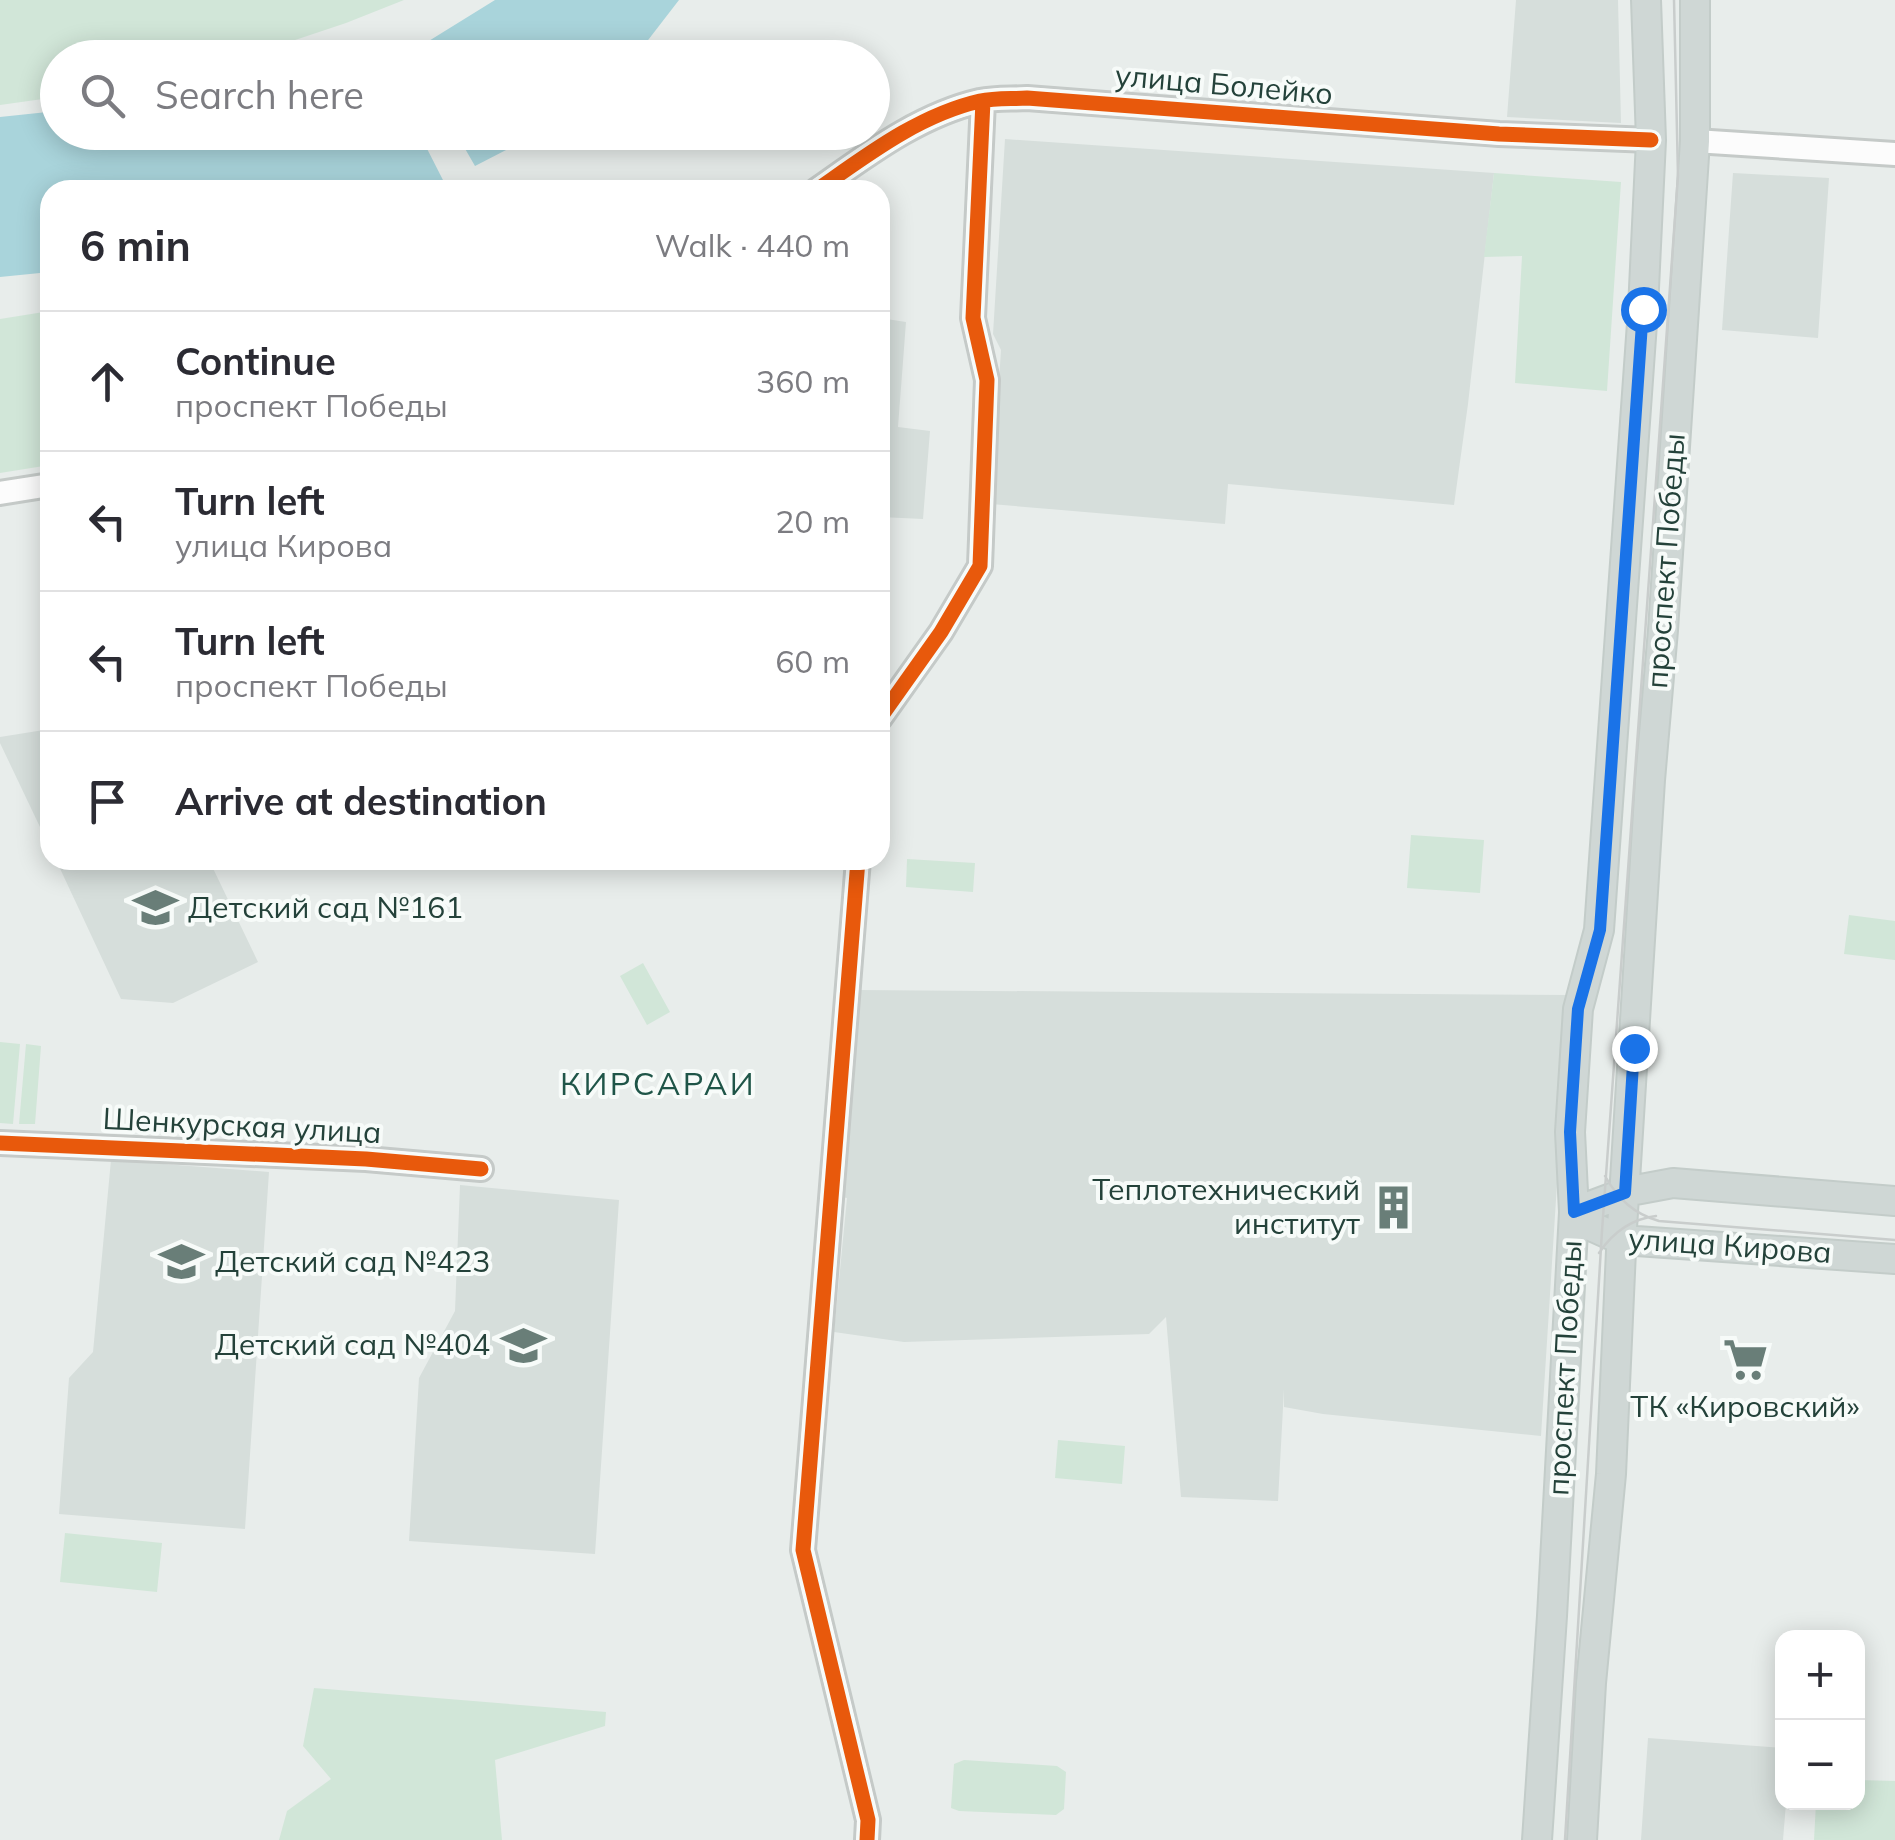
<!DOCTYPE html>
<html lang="en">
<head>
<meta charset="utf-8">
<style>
	:root { --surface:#fff; --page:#f2f2f3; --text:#2b2b33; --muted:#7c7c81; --line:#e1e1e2 }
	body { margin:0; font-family:Mulish,sans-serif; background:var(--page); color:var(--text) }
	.controls { position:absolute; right:30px; bottom:30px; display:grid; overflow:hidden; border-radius:20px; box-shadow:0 5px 25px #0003 }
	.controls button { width:90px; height:90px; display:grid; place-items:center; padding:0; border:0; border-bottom:2px solid var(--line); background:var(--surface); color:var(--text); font:50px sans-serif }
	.stop { position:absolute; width:30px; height:30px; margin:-22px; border:8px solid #1a73e8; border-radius:50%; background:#fff }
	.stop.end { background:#1a73e8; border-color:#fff; box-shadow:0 2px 10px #0008 }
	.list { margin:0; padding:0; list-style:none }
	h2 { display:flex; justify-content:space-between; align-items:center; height:130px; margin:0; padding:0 40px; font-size:42px }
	h2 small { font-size:32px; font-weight:400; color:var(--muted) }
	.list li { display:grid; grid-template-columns:65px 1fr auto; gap:30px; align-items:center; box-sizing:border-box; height:140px; padding:0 40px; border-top:2px solid var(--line) }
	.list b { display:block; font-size:38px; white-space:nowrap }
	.list p { margin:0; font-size:32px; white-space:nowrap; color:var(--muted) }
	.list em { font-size:32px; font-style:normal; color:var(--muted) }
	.icon { flex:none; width:55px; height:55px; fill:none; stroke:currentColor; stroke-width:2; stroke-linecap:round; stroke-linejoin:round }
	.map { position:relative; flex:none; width:1895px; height:1840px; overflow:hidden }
	.search { position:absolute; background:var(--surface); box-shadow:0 5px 25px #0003; left:40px; top:40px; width:850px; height:110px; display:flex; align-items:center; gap:25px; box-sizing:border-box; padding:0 35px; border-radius:55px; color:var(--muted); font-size:38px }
	.panel { position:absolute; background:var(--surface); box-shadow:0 5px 25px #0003; left:40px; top:180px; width:850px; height:690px; border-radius:30px }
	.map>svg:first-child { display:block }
	.built { fill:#d6dedb }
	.green { fill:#d1e6d8 }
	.water { fill:#a9d4db }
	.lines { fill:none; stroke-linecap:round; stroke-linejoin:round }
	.minor-casing { stroke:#c5cac8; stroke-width:28 }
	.major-casing { stroke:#c3ccc9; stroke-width:32 }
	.minor { stroke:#fcfcfc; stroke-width:22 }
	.major { stroke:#cfd7d5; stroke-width:28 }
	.tram { stroke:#c9cdcc; stroke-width:2.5 }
	.cycleway-casing { stroke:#f7fbf9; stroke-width:21 }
	.cycleway { stroke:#e8590c; stroke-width:15 }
	.route { stroke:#1a73e8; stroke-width:12 }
	.labels { text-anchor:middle; stroke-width:8; stroke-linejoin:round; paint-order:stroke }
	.street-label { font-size:30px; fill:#24423a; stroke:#f7fbf9 }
	.poi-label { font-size:30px; fill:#24423a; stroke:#f7fbf9; text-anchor:start }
	.neighbourhood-label { font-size:32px; letter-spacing:2.5px; fill:#1f5548; stroke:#f7fbf9 }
</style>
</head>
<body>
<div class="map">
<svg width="1895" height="1840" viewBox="0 0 1895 1840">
	<rect width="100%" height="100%" fill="#e8edeb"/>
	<!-- built -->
	<path class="built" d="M1516,0H1618L1621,123L1507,117Z
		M1005,139L1494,173L1468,404L1454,505L1228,484L1225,524L991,504L1001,350L993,334Z
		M1733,173L1829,178L1818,338L1722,330Z
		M880,318L906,322L898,427L930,431L923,519L880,517Z
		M50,729V848L0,743V737Z
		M56,860H209L258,962L173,1003L121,999Z
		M857,990L1569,995L1541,1436L1323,1414L1284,1407V1389L1278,1501L1181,1497L1166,1317L1149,1334L904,1342L834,1332L847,1198L835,1196Z
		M111,1160L269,1172L245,1529L59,1514L69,1378L93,1352Z
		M460,1185L619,1200L595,1554L409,1541L419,1378L455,1311Z
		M1648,1738L1782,1748V1802L1786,1803L1783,1840H1641Z"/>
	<!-- green -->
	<path class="green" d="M0,0H404L346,23L244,57L58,58L57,97L0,105Z
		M1494,173L1621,182L1607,391L1515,383L1522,256L1484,257Z
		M50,311V465L0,473V319Z
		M1411,835L1484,840L1480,893L1407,888Z
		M907,859L975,863L973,892L906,887Z
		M1849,915L1895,921V960L1844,954Z
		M643,963L670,1012L647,1025L620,976Z
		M0,1042L20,1044L13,1124L0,1123Z
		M26,1044L41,1046L35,1124H19Z
		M1058,1440L1125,1446L1122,1484L1055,1478Z
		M65,1533L162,1543L157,1592L60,1582Z
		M314,1688L606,1712L605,1726L495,1760L502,1840H279L287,1811L331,1779L303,1746Z
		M964,1760L1057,1766L1066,1772L1064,1809L1056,1815L959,1811L951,1808L954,1764Z
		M1858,1780L1895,1781V1840H1814L1816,1803L1858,1802Z"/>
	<!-- water -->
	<path class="water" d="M495,0H679L635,57H414L411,52Z
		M57,111L58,132L419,133L445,184L436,190H50V272L0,277V117Z
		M456,133H523L508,149L475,166Z"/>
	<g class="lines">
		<defs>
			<path id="minor" d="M1695,141L1895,154
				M817,190C867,155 919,115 980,101C995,98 1011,99 1027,98L1499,134L1651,140
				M0,493L50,485
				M880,718L941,632L980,566L987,380L973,318L983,101
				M858,860L803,1550L868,1820L867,1840
				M0,1143L366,1159L481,1169"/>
			<path id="major" d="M1574,1212L1593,1227L1622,1240L1895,1259
				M1574,1212L1630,1191L1673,1183L1895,1201
				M1537,1840L1552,1616L1574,1212L1570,1132L1578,1009L1599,930L1643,309L1651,140L1646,0
				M1582,1840L1591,1683L1611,1474L1622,1228L1650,780L1663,630L1695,141V0"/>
		</defs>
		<!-- minor casing -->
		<use href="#minor" class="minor-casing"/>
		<!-- major casing -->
		<use href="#major" class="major-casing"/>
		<!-- minor -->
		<use href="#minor" class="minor"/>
		<!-- major -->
		<use href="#major" class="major"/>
		<!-- tram -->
		<path class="tram" d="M1605,1176C1618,1199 1634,1214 1659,1221L1895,1240
			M1599,1253C1613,1232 1631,1219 1656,1216
			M1565,1840L1602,1231L1678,176L1674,0"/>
		<defs>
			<path id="cycleway" d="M817,190C867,155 919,115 980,101C995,98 1011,99 1027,98L1499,134L1651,140
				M880,718L941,632L980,566L987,380L973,318L983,101
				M858,860L803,1550L868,1820L867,1840
				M0,1143L366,1159L481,1169"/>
		</defs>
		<!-- cycleway casing -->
		<use href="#cycleway" class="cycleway-casing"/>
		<!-- cycleway -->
		<use href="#cycleway" class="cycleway"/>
	</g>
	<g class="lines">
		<!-- route -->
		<path class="route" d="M1634,1048L1625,1193L1574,1212L1570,1132L1578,1009L1600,930L1643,309"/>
	</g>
	<!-- icons -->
	<defs>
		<symbol id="school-bare" viewBox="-9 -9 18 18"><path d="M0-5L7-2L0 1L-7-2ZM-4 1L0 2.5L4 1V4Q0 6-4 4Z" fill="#697e78" stroke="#f7fbf9" stroke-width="2.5" paint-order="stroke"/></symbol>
		<symbol id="building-bare" viewBox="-9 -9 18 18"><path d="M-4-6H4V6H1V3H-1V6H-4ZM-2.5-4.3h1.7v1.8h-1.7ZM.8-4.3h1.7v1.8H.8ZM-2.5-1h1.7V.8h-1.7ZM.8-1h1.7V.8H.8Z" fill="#697e78" stroke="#f7fbf9" stroke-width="2.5" paint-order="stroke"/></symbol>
		<symbol id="supermarket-bare" viewBox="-9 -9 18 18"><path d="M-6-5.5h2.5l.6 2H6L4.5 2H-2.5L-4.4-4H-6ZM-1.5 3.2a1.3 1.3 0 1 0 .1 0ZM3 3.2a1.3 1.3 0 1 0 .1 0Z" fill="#697e78" stroke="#f7fbf9" stroke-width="2.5" paint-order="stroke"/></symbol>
	</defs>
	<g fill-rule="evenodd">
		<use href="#school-bare" x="124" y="876" width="63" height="63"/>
		<use href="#building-bare" x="1362" y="1176" width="63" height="63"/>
		<use href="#school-bare" x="150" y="1230" width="63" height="63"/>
		<use href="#school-bare" x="492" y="1314" width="63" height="63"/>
		<use href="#supermarket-bare" x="1714" y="1328" width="63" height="63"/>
	</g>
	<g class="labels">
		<!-- street labels -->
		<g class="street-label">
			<text transform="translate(1224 85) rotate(5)" y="10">улица Болейко</text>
			<text transform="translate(1666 561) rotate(-86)" y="10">проспект Победы</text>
			<text transform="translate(242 1126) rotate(3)" y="10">Шенкурская улица</text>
			<text transform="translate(1730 1246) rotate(4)" y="10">улица Кирова</text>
			<text transform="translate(1565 1368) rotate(-87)" y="10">проспект Победы</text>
		</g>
		<!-- poi labels -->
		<g class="poi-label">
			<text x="188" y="918">Детский сад №161</text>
			<text x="1360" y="1200" text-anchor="end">Теплотехнический<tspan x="1360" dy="34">институт</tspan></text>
			<text x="215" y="1272">Детский сад №423</text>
			<text x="490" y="1355" text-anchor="end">Детский сад №404</text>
			<text x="1745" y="1417" text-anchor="middle">ТК «Кировский»</text>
		</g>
		<!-- neighbourhood labels -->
		<g class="neighbourhood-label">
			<text x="658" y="1095">КИРСАРАИ</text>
		</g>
	</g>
</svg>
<div class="controls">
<button>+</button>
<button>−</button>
</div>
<div class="stop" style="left:1643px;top:309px"></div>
<div class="stop end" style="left:1634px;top:1048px"></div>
<div class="search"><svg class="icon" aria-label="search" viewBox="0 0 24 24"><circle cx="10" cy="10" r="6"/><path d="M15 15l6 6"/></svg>Search here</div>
<section class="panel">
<h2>6 min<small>Walk · 440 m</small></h2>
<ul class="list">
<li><svg class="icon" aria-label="ahead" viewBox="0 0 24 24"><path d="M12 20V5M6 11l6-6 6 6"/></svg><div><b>Continue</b><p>проспект Победы</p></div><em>360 m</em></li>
<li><svg class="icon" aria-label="left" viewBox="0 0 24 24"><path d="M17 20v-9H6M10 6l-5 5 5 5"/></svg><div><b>Turn left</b><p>улица Кирова</p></div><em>20 m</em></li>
<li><svg class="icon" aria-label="left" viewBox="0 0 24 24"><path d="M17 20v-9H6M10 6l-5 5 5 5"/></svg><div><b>Turn left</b><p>проспект Победы</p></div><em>60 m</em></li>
<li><svg class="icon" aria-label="arrive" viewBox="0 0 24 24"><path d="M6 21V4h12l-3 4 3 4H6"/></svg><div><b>Arrive at destination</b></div></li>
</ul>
</section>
</div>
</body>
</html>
